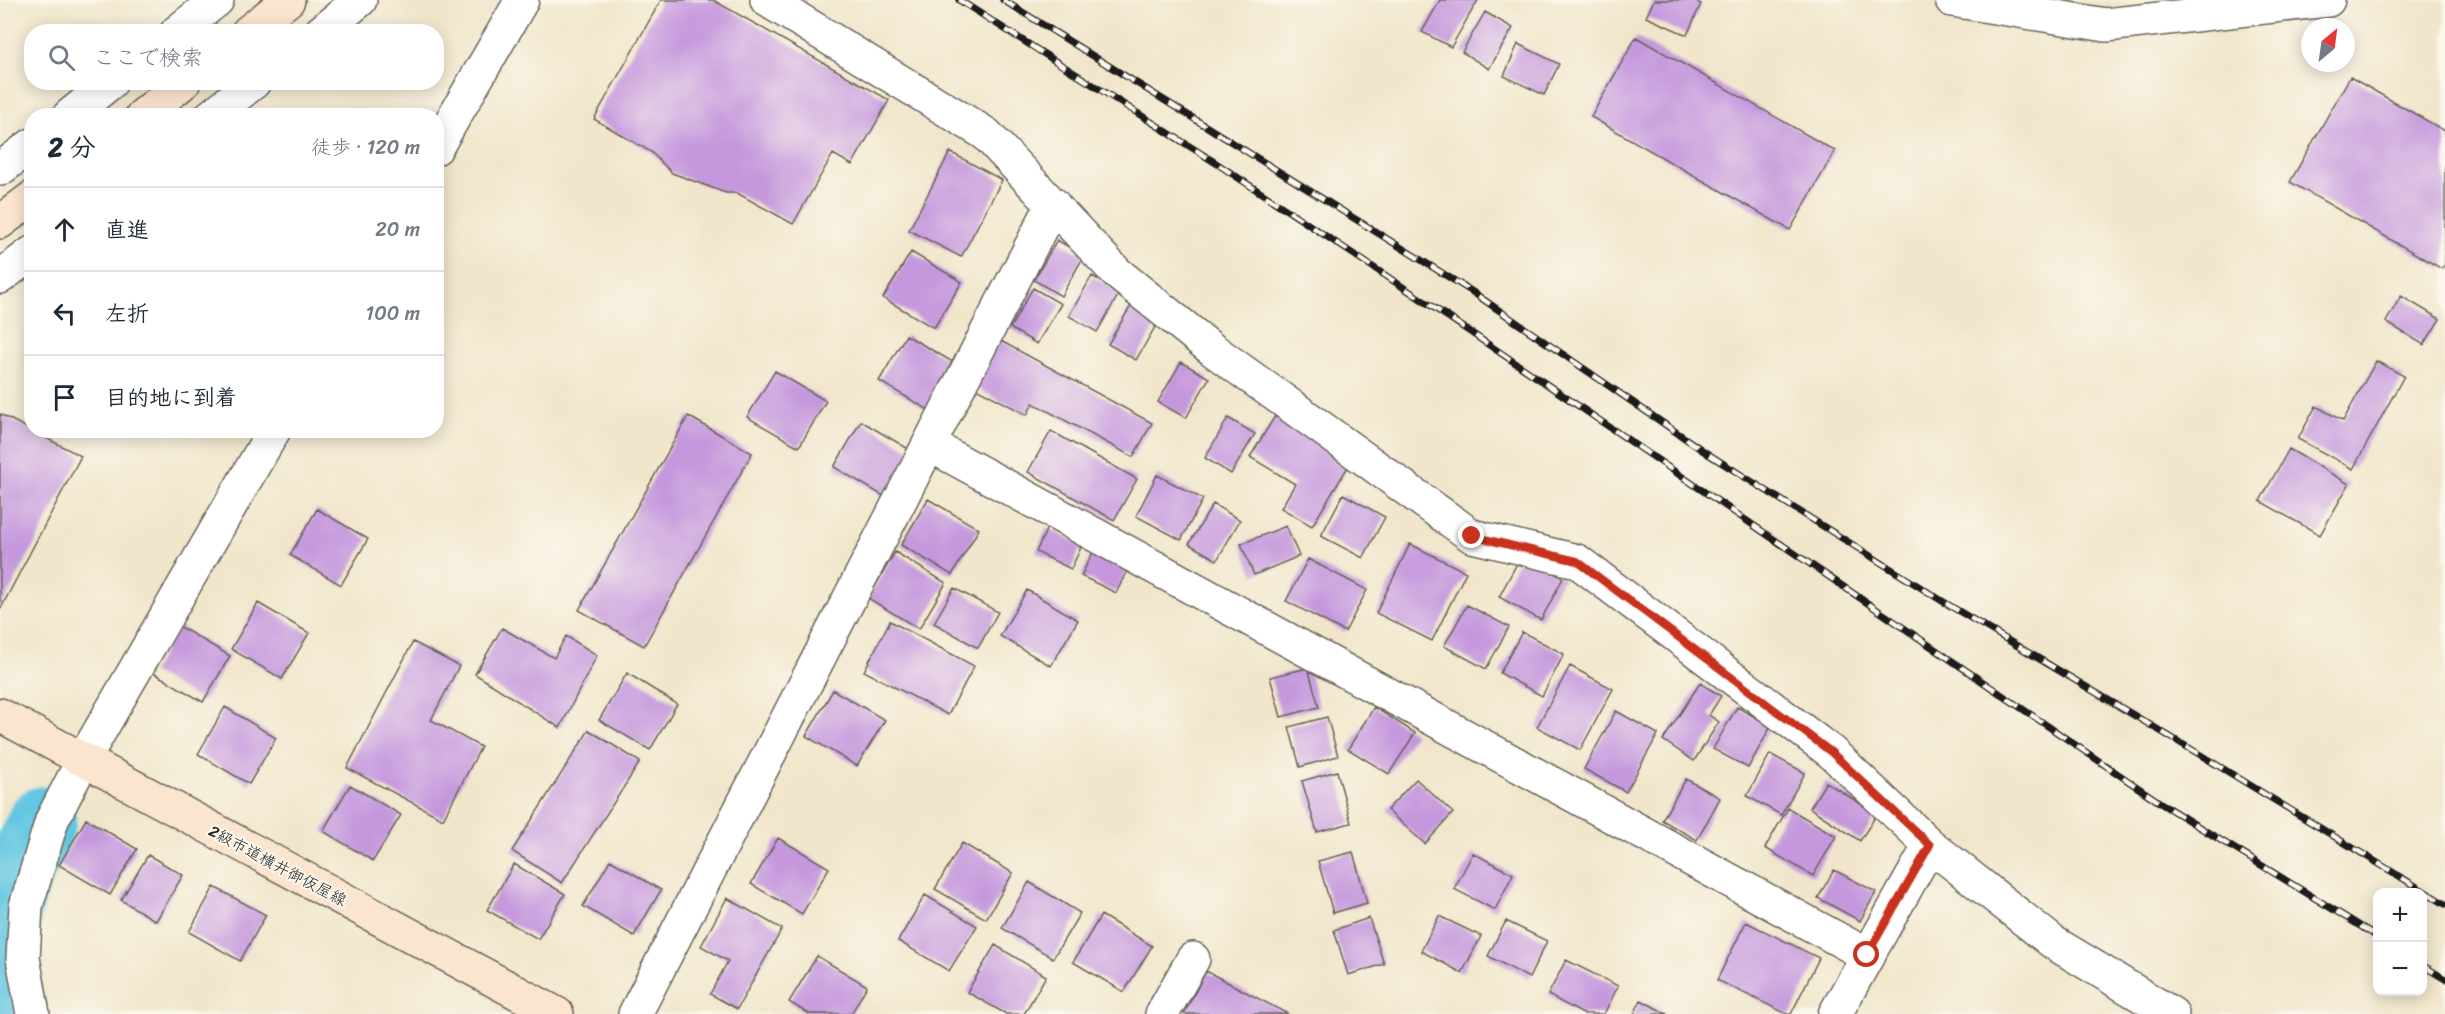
<!DOCTYPE html>
<html lang="ja">
<head>
<meta charset="utf-8">
<style>
	:root { --surface:#fff; --page:#f6f6f7; --text:#1f2937; --muted:#747a83; --line:#e0e1e3 }
	body { margin:0; font-family:Sriracha,"Klee One",sans-serif; background:var(--page); color:var(--text) }
	.controls { position:absolute; right:18px; bottom:18px; display:grid; overflow:hidden; border-radius:12px; box-shadow:0 3px 15px #0003 }
	.controls button { width:54px; height:54px; display:grid; place-items:center; padding:0; border:0; border-bottom:2px solid var(--line); background:var(--surface); color:var(--text); font:30px sans-serif }
	.compass { position:absolute; left:2301px; top:18px; width:54px; height:54px; border-radius:50%; background:var(--surface); box-shadow:0 3px 15px #0003; rotate:29deg }
	.stop { position:absolute; width:18px; height:18px; margin:-14px; border:4px solid #c8321e; border-radius:50%; background:#fff }
	.stop.end { background:#c8321e; border-color:#fff; box-shadow:0 2px 6px #0008 }
	.list { margin:0; padding:0; list-style:none }
	h2 { display:flex; justify-content:space-between; align-items:center; height:78px; margin:0; padding:0 24px; font-size:26px }
	h2 small { font-size:20px; font-weight:400; color:var(--muted) }
	.list li { display:grid; grid-template-columns:39px 1fr auto; gap:18px; align-items:center; box-sizing:border-box; height:84px; padding:0 24px; border-top:2px solid var(--line) }
	.list b { display:block; font-size:22px; white-space:nowrap }
	.list em { font-size:20px; font-style:normal; color:var(--muted) }
	.icon { flex:none; width:33px; height:33px; fill:none; stroke:currentColor; stroke-width:2; stroke-linecap:round; stroke-linejoin:round }
	.map { position:relative; flex:none; width:2445px; height:1014px; overflow:hidden }
	.search { position:absolute; background:var(--surface); box-shadow:0 3px 15px #0003; left:24px; top:24px; width:420px; height:66px; display:flex; align-items:center; gap:15px; box-sizing:border-box; padding:0 21px; border-radius:24px; color:var(--muted); font-size:22px }
	.panel { position:absolute; background:var(--surface); box-shadow:0 3px 15px #0003; left:24px; top:108px; width:420px; height:330px; border-radius:24px }
	.map>svg:first-child { display:block }
	.lines { fill:none; stroke-linecap:round; stroke-linejoin:round }
	.river { stroke:#64c6e2; stroke-width:69 }
	.building { fill:#c598dd }
	.street-casing { stroke:#676359; stroke-width:36 }
	.secondary-casing { stroke:#676359; stroke-width:36 }
	.street { stroke:#fff; stroke-width:33 }
	.secondary { stroke:#fbe5cf; stroke-width:33 }
	.rail-casing { stroke:#1c1c1c; stroke-width:7 }
	.rail { stroke:#fbf7ec; stroke-width:4.5; stroke-dasharray:14; stroke-linecap:butt }
	.route { stroke:#c8321e; stroke-width:8 }
	.labels { text-anchor:middle; stroke-width:4.5; stroke-linejoin:round; paint-order:stroke }
	.street-label { font-size:16px; fill:#1c1c1c; stroke:#fbf7ec }
</style>
</head>
<body>
<div class="map">
<svg width="2445" height="1014" viewBox="0 0 2445 1014">
	<rect width="100%" height="100%" fill="#fbf7ec"/>
	<filter id="ink" filterUnits="userSpaceOnUse"><feTurbulence type="fractalNoise" baseFrequency=".0167" numOctaves="2"/><feDisplacementMap in="SourceGraphic" scale="12" xChannelSelector="R" yChannelSelector="G"/><feConvolveMatrix kernelMatrix="1 2 1 2 8 2 1 2 1" color-interpolation-filters="sRGB"/></filter>
	<filter id="wash" filterUnits="userSpaceOnUse"><feTurbulence type="fractalNoise" baseFrequency=".008" numOctaves="4" result="noise"/><feDisplacementMap in="SourceGraphic" scale="24" xChannelSelector="R" yChannelSelector="G"/><feGaussianBlur stdDeviation="1.35" result="paint"/><feColorMatrix in="noise" values="0 0 0 0 0 0 0 0 0 0 0 0 0 0 0 0 0 1.4 0 .05"/><feComposite in="paint" operator="in"/></filter>
	<g filter="url(#wash)">
		<rect width="100%" height="100%" fill="#f1e6cb"/>
		<g class="lines">
			<!-- river -->
			<path class="river" d="M11,1014C6,987 2,948 6,921C10,886 28,852 42,821"/>
		</g>
		<g id="blocks">
			<!-- building -->
			<path class="building" d="M661,0H713L889,100L852,165L833,154L793,224L737,193H726L672,173L651,152L594,119Z
				M1440,0H1478L1451,47L1422,32Z
				M1654,0H1692L1701,4L1687,35L1646,17Z
				M1485,12L1513,28L1489,69L1462,52Z
				M1636,37L1835,151L1790,230L1591,117Z
				M1518,44L1559,64L1544,95L1504,76Z
				M2350,77L2445,131V264L2442,269L2290,182Z
				M950,152L1002,180L961,257L909,230Z
				M1057,240L1084,256L1061,296L1034,280Z
				M911,252L962,282L934,328L883,298Z
				M1092,276L1120,292L1097,332L1069,316Z
				M1033,288L1061,304L1037,344L1010,328Z
				M2401,296L2440,319L2424,345L2386,322Z
				M1132,304L1159,320L1136,360L1108,344Z
				M906,335L958,365L930,411L879,381Z
				M999,340L1152,423L1133,457L1033,403L1027,415L974,387Z
				M2376,361L2404,376L2353,469L2298,439L2316,406L2343,421Z
				M1181,362L1209,378L1186,418L1158,402Z
				M775,371L826,401L799,447L747,417Z
				M0,414L81,456L0,610Z
				M688,416L752,453L644,646L579,610Z
				M1275,416L1351,462L1312,526L1281,508L1295,484L1250,457Z
				M1228,418L1255,434L1231,474L1205,458Z
				M861,421L912,451L885,497L834,467Z
				M1051,431L1137,479L1114,520L1028,472Z
				M2289,449L2349,484L2320,535L2260,501Z
				M1157,475L1203,499L1181,540L1136,516Z
				M1343,494L1385,517L1363,558L1321,536Z
				M928,499L979,529L952,575L901,545Z
				M1213,504L1240,520L1217,560L1189,544Z
				M317,509L368,539L341,585L290,555Z
				M1286,526L1299,556L1254,575L1241,544Z
				M1047,528L1082,545L1071,569L1036,552Z
				M1410,544L1466,572L1432,641L1376,613Z
				M895,552L946,583L919,629L868,598Z
				M1093,552L1128,569L1116,593L1081,576Z
				M1521,556L1563,578L1541,620L1499,597Z
				M1308,559L1367,590L1345,632L1286,601Z
				M954,588L998,612L978,648L934,623Z
				M1027,590L1078,620L1051,666L1000,636Z
				M258,603L309,633L282,679L231,649Z
				M1467,605L1509,627L1486,669L1444,646Z
				M890,621L974,666L948,715L864,671Z
				M179,626L230,656L203,702L152,672Z
				M502,628L554,658L566,636L597,655L560,728L475,674Z
				M1522,632L1564,654L1542,696L1500,673Z
				M413,642L459,666L431,720L481,747L443,819L347,768Z
				M1570,666L1613,689L1580,750L1537,727Z
				M1308,668L1319,707L1281,717L1270,677Z
				M627,673L677,704L650,750L599,720Z
				M1700,683L1721,696L1709,715L1719,722L1694,761L1663,740Z
				M833,690L885,720L857,766L806,736Z
				M225,707L276,738L249,784L198,754Z
				M1374,707L1415,733L1389,774L1348,749Z
				M1737,707L1771,726L1748,768L1713,749Z
				M1616,711L1658,734L1626,792L1584,769Z
				M1327,717L1338,756L1300,767L1289,727Z
				M589,730L640,762L562,883L512,851Z
				M1770,754L1805,773L1781,815L1747,796Z
				M1337,771L1351,823L1317,832L1302,781Z
				M1416,779L1453,813L1425,844L1387,810Z
				M1686,779L1720,798L1697,840L1662,820Z
				M1826,782L1877,814L1860,841L1810,808Z
				M350,785L401,815L373,861L323,831Z
				M1788,808L1836,836L1813,876L1765,848Z
				M86,819L137,849L110,895L59,865Z
				M778,838L829,868L802,914L751,884Z
				M962,843L1013,873L986,919L935,889Z
				M1353,852L1367,903L1333,913L1318,861Z
				M1473,853L1513,874L1495,910L1454,889Z
				M148,855L183,875L156,921L121,900Z
				M610,860L661,890L634,936L583,906Z
				M514,864L565,894L538,939L487,910Z
				M1834,870L1876,892L1860,921L1818,898Z
				M1029,882L1080,913L1053,958L1002,928Z
				M214,887L266,915L240,961L189,932Z
				M925,895L977,926L949,971L898,941Z
				M727,898L782,929L737,1009L710,994L728,961L701,946Z
				M1101,915L1152,946L1124,992L1073,962Z
				M1439,916L1481,936L1462,973L1421,951Z
				M1369,918L1384,964L1348,975L1334,930Z
				M1506,921L1547,941L1529,978L1488,956Z
				M1746,922L1819,958L1791,1014H1787L1717,980Z
				M995,945L1046,976L1024,1014H1006L967,992Z
				M817,956L867,986L851,1014H809L789,1002Z
				M1566,960L1618,986L1604,1014H1583L1548,995Z
				M1206,971L1288,1014H1184Z
				M1641,1000L1667,1014H1634Z"/>
		</g>
	</g>
	<g filter="url(#ink)">
		<use href="#blocks" fill-opacity="0" stroke="#676359" stroke-width="1.5"/>
		<g class="lines">
			<defs>
				<path id="street" d="M767,0L986,134L1117,273L1213,350L1472,536L1577,561L1831,752L1930,845L2054,943L2172,1014
					M1952,0L2106,25L2328,0
					M177,32L217,0
					M321,32L360,0
					M69,116L111,82
					M211,116L254,82
					M436,148L522,0
					M0,169L32,145
					M0,277L32,253
					M930,445L1867,955
					M33,1014L23,958L26,906L52,820L83,760L274,430
					M635,1014L1053,204
					M1162,1014L1193,959
					M1835,1014L1930,845"/>
				<path id="secondary" d="M248,32L288,0
					M142,116L184,82
					M0,222L32,198
					M0,715L557,1014"/>
			</defs>
			<!-- street casing -->
			<use href="#street" class="street-casing"/>
			<!-- secondary casing -->
			<use href="#secondary" class="secondary-casing"/>
			<!-- street -->
			<use href="#street" class="street"/>
			<!-- secondary -->
			<use href="#secondary" class="secondary"/>
			<defs>
				<path id="rail" d="M959,0L1216,163L1454,321L2165,806L2378,937
					M1003,0L1471,291L1708,454L1947,604L2199,754L2445,904
					M2422,965L2445,979"/>
			</defs>
			<!-- rail casing -->
			<use href="#rail" class="rail-casing"/>
			<!-- rail -->
			<use href="#rail" class="rail"/>
		</g>
	</g>
	<g class="lines" filter="url(#ink)">
		<!-- route -->
		<path class="route" d="M1472,536L1577,561L1831,752L1930,845L1867,955"/>
	</g>
	<g class="labels">
		<!-- street labels -->
		<g class="street-label">
			<text transform="translate(278 865) rotate(28)" y="6">2級市道横井御仮屋線</text>
		</g>
	</g>
</svg>
<div class="controls">
<button>+</button>
<button>−</button>
</div>
<svg class="compass" viewBox="-18 -18 36 36"><path d="M0-13l5 13h-10z" fill="#e53935"/><path d="M0 13l5-13h-10z" fill="#747a83"/></svg>
<div class="stop" style="left:1867px;top:955px"></div>
<div class="stop end" style="left:1472px;top:536px"></div>
<div class="search"><svg class="icon" aria-label="search" viewBox="0 0 24 24"><circle cx="10" cy="10" r="6"/><path d="M15 15l6 6"/></svg>ここで検索</div>
<section class="panel">
<h2>2 分<small>徒歩 · 120 m</small></h2>
<ul class="list">
<li><svg class="icon" aria-label="ahead" viewBox="0 0 24 24"><path d="M12 20V5M6 11l6-6 6 6"/></svg><div><b>直進</b></div><em>20 m</em></li>
<li><svg class="icon" aria-label="left" viewBox="0 0 24 24"><path d="M17 20v-9H6M10 6l-5 5 5 5"/></svg><div><b>左折</b></div><em>100 m</em></li>
<li><svg class="icon" aria-label="arrive" viewBox="0 0 24 24"><path d="M6 21V4h12l-3 4 3 4H6"/></svg><div><b>目的地に到着</b></div></li>
</ul>
</section>
</div>
</body>
</html>
